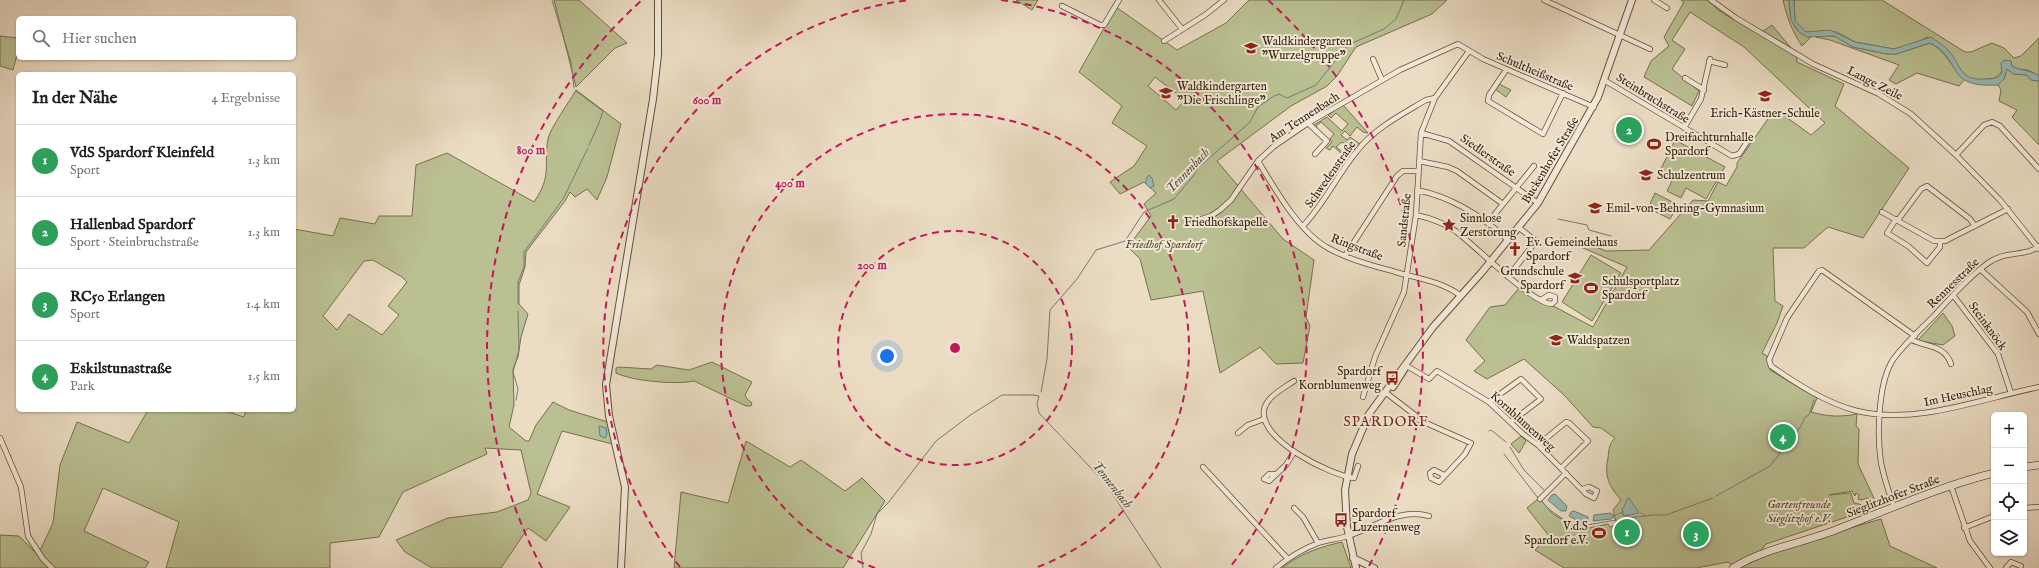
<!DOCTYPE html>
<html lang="de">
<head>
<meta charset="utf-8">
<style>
	:root { --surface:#fff; --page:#f2f2f2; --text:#202124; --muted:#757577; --line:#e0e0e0; --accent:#8f2418 }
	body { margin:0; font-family:"IM FELL English",serif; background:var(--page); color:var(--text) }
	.controls { position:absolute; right:12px; bottom:12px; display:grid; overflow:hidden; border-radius:6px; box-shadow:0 1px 3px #0004 }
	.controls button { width:36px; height:36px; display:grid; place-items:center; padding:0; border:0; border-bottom:1px solid var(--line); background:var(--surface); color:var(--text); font:20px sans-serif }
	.you { position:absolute; left:887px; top:356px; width:14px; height:14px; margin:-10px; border:3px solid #fff; border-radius:50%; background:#1a73e8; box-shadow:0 0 0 6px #1a73e833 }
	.badge { display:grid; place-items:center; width:26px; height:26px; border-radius:50%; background:var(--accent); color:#fff; font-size:13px; font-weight:700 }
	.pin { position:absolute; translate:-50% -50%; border:2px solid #fff; box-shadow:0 1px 4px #0006 }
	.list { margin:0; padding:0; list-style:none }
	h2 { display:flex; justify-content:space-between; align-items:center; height:52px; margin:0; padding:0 16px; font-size:17px }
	h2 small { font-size:13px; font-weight:400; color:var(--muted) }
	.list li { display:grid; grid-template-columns:26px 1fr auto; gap:12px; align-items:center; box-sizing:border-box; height:72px; padding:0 16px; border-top:1px solid var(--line) }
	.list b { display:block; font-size:15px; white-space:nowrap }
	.list p { margin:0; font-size:13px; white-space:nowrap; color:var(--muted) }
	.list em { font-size:13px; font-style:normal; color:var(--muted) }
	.icon { flex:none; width:22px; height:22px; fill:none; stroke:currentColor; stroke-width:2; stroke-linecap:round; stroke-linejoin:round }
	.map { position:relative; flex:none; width:2039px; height:568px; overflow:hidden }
	.search { position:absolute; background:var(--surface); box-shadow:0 1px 3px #0004; left:16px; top:16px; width:280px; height:44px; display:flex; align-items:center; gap:10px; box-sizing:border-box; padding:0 14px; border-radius:6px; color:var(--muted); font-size:15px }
	.panel { position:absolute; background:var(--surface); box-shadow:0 1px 3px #0004; left:16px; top:72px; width:280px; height:340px; border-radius:6px }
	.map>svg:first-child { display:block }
	.green { fill:#bac092; stroke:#77704d; fill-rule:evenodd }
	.water { fill:#98bbb6; stroke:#707d70 }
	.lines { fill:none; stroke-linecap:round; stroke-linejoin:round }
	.stream { stroke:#707d70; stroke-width:1 }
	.minor-casing { stroke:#625037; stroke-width:6 }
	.tertiary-casing { stroke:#625037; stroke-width:8 }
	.secondary-casing { stroke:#342108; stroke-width:8 }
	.minor { stroke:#f2e8d8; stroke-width:4.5 }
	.tertiary { stroke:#f2e8d8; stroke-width:6 }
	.secondary { stroke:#f2e8d8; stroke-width:7 }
	.ring { fill:none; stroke:#c2185b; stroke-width:2; stroke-dasharray:7 5 }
	.labels { text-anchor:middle; stroke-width:4; stroke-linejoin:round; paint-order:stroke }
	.poi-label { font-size:12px; fill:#342108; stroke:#f2e8d8; text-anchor:start }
	.street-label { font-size:12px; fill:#342108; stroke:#f2e8d8 }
	.park-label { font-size:12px; font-style:italic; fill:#56492a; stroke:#f2e8d8 }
	.water-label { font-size:13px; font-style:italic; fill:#524f3c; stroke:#f2e8d8 }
	.quarter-label { font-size:14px; letter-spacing:1px; fill:#7a1f14; stroke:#f2e8d8 }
	.centre { fill:#c2185b; stroke:#f2e8d8; stroke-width:2 }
	.ring-label { font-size:12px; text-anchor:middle; font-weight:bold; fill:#c2185b; stroke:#f2e8d8; stroke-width:4; stroke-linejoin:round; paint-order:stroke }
</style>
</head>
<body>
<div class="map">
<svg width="2039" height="568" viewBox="0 0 2039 568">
	<rect width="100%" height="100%" fill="#ebdcc3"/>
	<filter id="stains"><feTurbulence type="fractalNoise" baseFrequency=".005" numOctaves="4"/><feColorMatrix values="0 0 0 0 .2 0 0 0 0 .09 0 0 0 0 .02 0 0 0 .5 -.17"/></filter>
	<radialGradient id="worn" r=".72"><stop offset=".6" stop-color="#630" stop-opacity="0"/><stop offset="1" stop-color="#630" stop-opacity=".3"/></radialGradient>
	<!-- green -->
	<path class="green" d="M554,0H579L627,43L615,48L576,87Z
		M1016,0H1038L1032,10Z
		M1249,0H1447L1432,14L1356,47L1337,76L1327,86L1291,106L1217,161L1283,239L1314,260L1306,317L1310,326L1303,363L1276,364L1260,347L1220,373L1203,291L1151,300L1140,259L1128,247L1151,216L1144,204L1156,193L1144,182L1120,194L1110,182L1134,166L1147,146L1112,123L1122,106L1079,72L1116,7L1177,50L1226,23ZM1155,77L1185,100L1176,110L1148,86Z
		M1681,0H1709L1718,10L1759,34L1772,25L1796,54L1797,62L1844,84L1835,106L1909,168L1863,238L1828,227L1804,248H1773L1775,301L1783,306L1777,323L1762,353L1767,356L1770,370L1817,398L1811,412C1828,417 1841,417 1857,414L1856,426L1859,429L1858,464L1878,507L1874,509L1868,498L1861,500L1858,499L1859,495L1856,493L1855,496L1852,491L1829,495L1851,493L1854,503L1863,505L1865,511L1766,544L1758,554L1732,565L1728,562L1696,568H1564L1535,550L1549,536L1527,508L1539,498L1553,514L1580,530L1608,524L1610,527L1617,525L1613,510L1621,500C1609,486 1604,476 1608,458C1609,449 1609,444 1615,438L1601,428L1593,427L1564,395L1524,359L1487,379L1474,371L1485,361L1466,340L1490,307L1505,305L1519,288L1593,327L1627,267L1560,238L1588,244L1606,251L1649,250L1693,200L1708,201L1718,182L1726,186L1737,167V163L1775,109L1811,135L1825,123L1744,47L1690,12L1672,40L1685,49L1672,69L1699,91L1692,106L1644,77L1651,61L1669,46L1664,37L1684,2Z
		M1783,0H1789C1790,17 1792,33 1811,37L1802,46C1792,31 1787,18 1783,0Z
		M1794,0H1882L1965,52H1971L1992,43L2004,48L2014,58L2021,56L2039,38V76L2028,70L2017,69L2004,60L2002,72L1995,78L1980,80L1970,79L1959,69L1949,52L1927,37L1910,46L1894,49L1855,42L1837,32H1806L1795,21Z
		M1828,35L1840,38L1853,47L1887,54H1896L1930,43C1946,51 1952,68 1964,80L1959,86L1917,73L1896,84L1889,80L1899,65L1830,40L1816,37Z
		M0,36L18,38V51L13,70L0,66Z
		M2007,69L2015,74L2027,75L2031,80L2039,81V145L2012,117L2017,110L1999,101L2001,90L1998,85L2004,79Z
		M1499,84L1511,90L1506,97L1495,89Z
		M576,90L621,124L607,177L597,200L587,189L575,197L570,192L565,201L526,252L525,267L519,285V304L528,314L521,337L518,357L513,369L514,405L509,427L526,441H529L536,425L553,402L569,410L611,423L616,445L562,431L537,494L570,507L546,541L528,528L501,568H432L405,552L396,540L448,518L497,512L528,500L531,493L521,450L485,448L487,454L403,492L379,537L330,543V568H166L179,522L103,488L84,531L149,562L145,568H0V535L19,536L38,555L53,523L60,465L77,422L129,443L148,410H222L244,417L246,410H294V229L333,236L340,218L375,224L379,216H412L416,165L447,153L534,202C553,174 543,166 548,139C550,128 570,101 576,90ZM373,260L402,277L407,282L388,306L399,315L382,335L349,314L337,330L323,316L364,261Z
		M1343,105L1368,133L1363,132L1357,127L1350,136L1345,131L1341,135L1347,140L1350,137L1360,144L1355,149L1352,147L1351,148L1342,142L1336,147L1349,157L1346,156L1345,158L1347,160L1345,164L1338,159L1342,154L1333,146L1330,150L1326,148L1332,142L1330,139L1334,134L1321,122L1316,126L1317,128L1314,125L1327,117L1342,131L1348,124L1336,113L1331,118L1328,115Z
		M1675,140L1725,167L1706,199L1686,188L1681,198L1667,191L1672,181L1658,175Z
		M1655,193L1678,205L1670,219L1648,208Z
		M1591,255L1621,273L1592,321L1562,302Z
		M1943,313L1952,326L1955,336L1943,345L1920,341L1919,339Z
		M712,362L752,382L745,395L747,399L752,403L751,406H746L694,381C676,385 632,381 616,373V368L619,367L651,369L657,365L689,370Z
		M1521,436L1526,441L1519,453L1511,444Z
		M746,441L790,467L801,460L845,491L862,478L885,501L843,568H674L681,492L728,503Z
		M1881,519L1890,546L1937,568H1739L1784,547Z
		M1342,542L1351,568H1282C1300,554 1319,547 1342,542Z"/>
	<!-- water -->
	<path class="water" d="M1789,0H1794L1795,21L1806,32L1830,30L1855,42L1894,49L1931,37C1936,41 1942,44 1946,48C1962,63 1957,81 1985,79C1992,79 1998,79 2002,73L2001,63L2004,60L2011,61L2012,66C2021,71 2031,70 2039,76V81L2031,80L2027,75L2013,74L2007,69L2004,79L1998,85C1943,88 1964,60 1930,43L1896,54H1887L1853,47L1834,36L1807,37L1799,32L1791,20Z
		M1149,175L1152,178L1154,186L1150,188L1146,184V179Z
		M599,426L606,428L607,434L605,438L600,436Z
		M1555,494L1567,506L1566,511H1561L1548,500L1552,495Z
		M1629,498L1639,513L1625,516L1623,515L1622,509L1624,507L1627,499Z
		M1574,511L1588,517V522L1582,523L1569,516L1571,512Z
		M1611,513L1614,517L1611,519L1593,521L1594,515Z"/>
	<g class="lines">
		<!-- stream -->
		<path class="stream" d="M552,0L571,62L574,88
			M576,91L603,111L599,123L589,145
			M1558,219L1587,225L1589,230L1611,236
			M518,304V282L524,267V252L563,199L588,148
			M1041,392L1047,359L1050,310L1077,279L1096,250L1125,241L1144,212L1174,199L1194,175L1197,169L1250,122L1258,107L1274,96L1279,94L1287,98L1316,85L1348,45L1384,29L1396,19L1404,0
			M516,400L518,389L513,372L519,350L518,311
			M1489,431L1491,430L1506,442
			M1510,447L1524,470L1544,490
			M1504,454L1538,498
			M1716,496L1770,466L1801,426L1805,417L1809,415L1814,400
			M1540,500L1550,510L1570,524
			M1641,513L1645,516
			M1613,516L1623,512
			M1620,519L1654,515H1666L1713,498
			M1574,522L1581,526L1616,520
			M863,568L861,553L871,534L877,514L888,503L936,441L969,416L1002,395H1034L1039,396L1037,404L1039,413L1106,484L1161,568"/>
		<defs>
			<path id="minor" d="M1159,0L1182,29
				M1544,0L1650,49
				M1654,0L1667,8
				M1711,0L1736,18L1813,64L1879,94L1911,114L1956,155L2000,200L2039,249
				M1062,6L1100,25H1104L1119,0
				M1164,41L1205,15L1224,0
				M1373,59L1382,80
				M1709,61L1725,65
				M1506,70L1489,95L1488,101L1543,134L1563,93
				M1685,78L1704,90
				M1604,80L1732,156L1739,154L1749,139
				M1308,123L1327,141L1315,154
				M1684,128L1701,99L1710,59
				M1421,133L1449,141L1538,203
				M1956,155L1984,125L1992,122L2000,126L2039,169
				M1258,161C1275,189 1299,232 1328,248C1349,260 1375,266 1399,273C1421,279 1443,282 1461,296
				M1419,161L1448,167L1457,171L1503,204
				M1417,190C1451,197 1483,217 1508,240
				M1882,212L1934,241H1945L2008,209
				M1495,214L1534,166
				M1416,215C1430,218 1442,222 1454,230C1474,244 1532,304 1552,304L1555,301V297L1549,295L1541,300
				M1896,219L1887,233L1908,246L1927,263L1940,247V242
				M1898,220L1921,189L1927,186L1970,219L1975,226
				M1190,223L1211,216L1220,210L1231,200L1258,161L1273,147L1308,123L1400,70L1458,44L1483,59L1594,107
				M1303,226C1325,203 1337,175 1357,151C1375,128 1401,115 1426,100L1435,98
				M1345,256L1397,176L1403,171H1418
				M1980,269L2027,312L2039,334
				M1508,277L1536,241L1518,227
				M1953,295L1998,354L2011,393
				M1915,336L1822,270L1819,271L1787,318L1769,360L1771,366C1797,384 1826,403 1857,411C1917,425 1980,399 2039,387
				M1912,340C1926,347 1945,345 1951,364
				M1405,365L1429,379L1437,371L1489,402L1523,434L1538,445L1586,494L1594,498L1597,491L1589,487L1583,489
				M1294,381C1284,388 1266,397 1264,410C1259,440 1330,475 1354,478L1358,466
				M1385,392L1415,415L1417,419L1471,443L1465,454L1439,482L1431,478L1430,473L1434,470L1444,475
				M1363,397L1375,357L1404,292L1416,215L1421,133L1435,98L1469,51
				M1489,402L1521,379L1541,399L1511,422
				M1238,433L1248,425L1264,419
				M0,438L21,487L28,536L43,559L52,568
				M1538,445L1566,422L1569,423L1588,441L1561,468
				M1203,467L1288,559
				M1274,474H1269L1264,479L1269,481L1286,465L1294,452
				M1951,486L1970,541L1990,568
				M1540,499L1566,473
				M1894,507C1889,493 1884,477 1881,463C1877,436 1878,387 1891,363C1898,350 1922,328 1934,316C1951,297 1968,278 1988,263C2006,250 2026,257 2039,246
				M1294,508L1303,517L1318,543
				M2024,508L2039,507
				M1964,528L1994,516
				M1276,568C1288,558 1303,549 1318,543C1327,540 1338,539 1348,536C1376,527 1398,508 1429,516
				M2006,568L2011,562L2021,566"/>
			<path id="tertiary" d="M1393,387L1405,368
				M1353,558L1374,568
				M621,568L625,487L609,416L606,385L653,99L658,55V0
				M1356,568L1347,527L1345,490L1352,454L1369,414L1433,327L1482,272L1538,203L1598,97L1632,0"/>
			<path id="secondary" d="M2024,467L2039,465
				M1733,568C1763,549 1798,544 1830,532C1885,511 1938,487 1994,473"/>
		</defs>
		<!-- minor casing -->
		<use href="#minor" class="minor-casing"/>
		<!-- tertiary casing -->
		<use href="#tertiary" class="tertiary-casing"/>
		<!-- secondary casing -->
		<use href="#secondary" class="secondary-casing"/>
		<!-- minor -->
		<use href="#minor" class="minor"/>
		<!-- tertiary -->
		<use href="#tertiary" class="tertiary"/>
		<!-- secondary -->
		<use href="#secondary" class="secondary"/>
	</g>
	<!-- distance rings -->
	<g class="ring">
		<circle cx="955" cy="348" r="117"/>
		<path d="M875 568A234 234 0 1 1 1035 568"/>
		<path d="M680 567A351 351 0 0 1 909 0M1001 0A351 351 0 0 1 1230 567"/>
		<path d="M542 568A468 468 0 0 1 642 0M1268 0A468 468 0 0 1 1368 568"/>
	</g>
	<!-- icons -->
	<defs>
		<symbol id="school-bare" viewBox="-9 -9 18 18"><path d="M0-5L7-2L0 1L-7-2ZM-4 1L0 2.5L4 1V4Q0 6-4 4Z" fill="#8f2418" stroke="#f2e8d8" stroke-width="2.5" paint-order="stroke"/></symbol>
		<symbol id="stadium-bare" viewBox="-9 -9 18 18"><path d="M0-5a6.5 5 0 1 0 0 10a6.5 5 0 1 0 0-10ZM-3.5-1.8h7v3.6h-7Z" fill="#8f2418" stroke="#f2e8d8" stroke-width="2.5" paint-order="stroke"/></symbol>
		<symbol id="church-bare" viewBox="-9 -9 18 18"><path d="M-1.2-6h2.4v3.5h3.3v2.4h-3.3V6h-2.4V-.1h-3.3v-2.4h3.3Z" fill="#8f2418" stroke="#f2e8d8" stroke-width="2.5" paint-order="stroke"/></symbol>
		<symbol id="sight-bare" viewBox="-9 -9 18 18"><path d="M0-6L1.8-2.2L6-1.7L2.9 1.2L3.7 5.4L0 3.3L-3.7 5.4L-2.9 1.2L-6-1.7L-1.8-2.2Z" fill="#8f2418" stroke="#f2e8d8" stroke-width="2.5" paint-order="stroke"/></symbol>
		<symbol id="bus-bare" viewBox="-9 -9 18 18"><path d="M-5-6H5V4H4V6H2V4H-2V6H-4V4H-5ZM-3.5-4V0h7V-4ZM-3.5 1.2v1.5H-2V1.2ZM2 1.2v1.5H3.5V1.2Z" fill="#8f2418" stroke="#f2e8d8" stroke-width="2.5" paint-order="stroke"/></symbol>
	</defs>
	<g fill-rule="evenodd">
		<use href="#school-bare" x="1241" y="38" width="20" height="20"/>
		<use href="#school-bare" x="1156" y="83" width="20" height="20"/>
		<use href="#school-bare" x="1755" y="86" width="20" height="20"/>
		<use href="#stadium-bare" x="1644" y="134" width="20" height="20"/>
		<use href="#school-bare" x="1636" y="165" width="20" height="20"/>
		<use href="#school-bare" x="1585" y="198" width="20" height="20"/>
		<use href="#church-bare" x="1163" y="212" width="20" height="20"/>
		<use href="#sight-bare" x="1439" y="215" width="20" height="20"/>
		<use href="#church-bare" x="1505" y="239" width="20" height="20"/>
		<use href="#school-bare" x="1565" y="268" width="20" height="20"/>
		<use href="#stadium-bare" x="1581" y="278" width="20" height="20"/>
		<use href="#school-bare" x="1546" y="330" width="20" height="20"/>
		<use href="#bus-bare" x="1382" y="368" width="20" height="20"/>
		<use href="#bus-bare" x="1331" y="510" width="20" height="20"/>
		<use href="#stadium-bare" x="1589" y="523" width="20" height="20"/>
	</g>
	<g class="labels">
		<!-- poi labels -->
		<g class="poi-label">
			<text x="1262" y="45">Waldkindergarten<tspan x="1262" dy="14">"Wurzelgruppe"</tspan></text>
			<text x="1177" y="90">Waldkindergarten<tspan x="1177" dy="14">"Die Frischlinge"</tspan></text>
			<text x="1765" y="117" text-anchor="middle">Erich-Kästner-Schule</text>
			<text x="1665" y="141">Dreifachturnhalle<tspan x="1665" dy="14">Spardorf</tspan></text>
			<text x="1657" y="179">Schulzentrum</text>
			<text x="1606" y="212">Emil-von-Behring-Gymnasium</text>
			<text x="1460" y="222">Sinnlose<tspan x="1460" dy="14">Zerstörung</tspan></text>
			<text x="1184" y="226">Friedhofskapelle</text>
			<text x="1526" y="246">Ev. Gemeindehaus<tspan x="1526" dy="14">Spardorf</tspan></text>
			<text x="1564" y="275" text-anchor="end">Grundschule<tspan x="1564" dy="14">Spardorf</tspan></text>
			<text x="1602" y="285">Schulsportplatz<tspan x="1602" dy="14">Spardorf</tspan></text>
			<text x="1567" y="344">Waldspatzen</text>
			<text x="1381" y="375" text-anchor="end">Spardorf<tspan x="1381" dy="14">Kornblumenweg</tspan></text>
			<text x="1352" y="517">Spardorf<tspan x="1352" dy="14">Luzernenweg</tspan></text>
			<text x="1588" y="530" text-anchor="end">V.d.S<tspan x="1588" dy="14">Spardorf e.V.</tspan></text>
		</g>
		<!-- street labels -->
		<g class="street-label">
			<text transform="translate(1535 71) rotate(23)" y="4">Schultheißstraße</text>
			<text transform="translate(1875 83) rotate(27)" y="4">Lange Zeile</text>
			<text transform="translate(1653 98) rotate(32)" y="4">Steinbruchstraße</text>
			<text transform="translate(1304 117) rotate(-33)" y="4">Am Tennenbach</text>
			<text transform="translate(1488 155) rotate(35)" y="4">Siedlerstraße</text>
			<text transform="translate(1550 160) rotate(-59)" y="4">Buckenhofer Straße</text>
			<text transform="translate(1330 174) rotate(-55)" y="4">Schwedenstraße</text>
			<text transform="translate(1404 220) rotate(-84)" y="4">Sandstraße</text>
			<text transform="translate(1357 247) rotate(21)" y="4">Ringstraße</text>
			<text transform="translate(1953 283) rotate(-44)" y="4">Rennesstraße</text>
			<text transform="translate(1988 326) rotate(54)" y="4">Steinknöck</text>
			<text transform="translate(1958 395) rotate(-12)" y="4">Im Heuschlag</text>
			<text transform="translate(1523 421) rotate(42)" y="4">Kornblumenweg</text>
			<text transform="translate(1893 496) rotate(-21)" y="4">Sieglitzhofer Straße</text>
		</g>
		<!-- park labels -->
		<g class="park-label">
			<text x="1164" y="248">Friedhof Spardorf</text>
			<text x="1799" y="508">Gartenfreunde<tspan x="1799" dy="14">Sieglitzhof e.V.</tspan></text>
		</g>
		<!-- water labels -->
		<g class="water-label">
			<text transform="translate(1187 170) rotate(-46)" y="5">Tennenbach</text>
			<text transform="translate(1113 484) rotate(52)" y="5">Tennenbach</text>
		</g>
		<!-- quarter labels -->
		<g class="quarter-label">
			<text x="1386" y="426">SPARDORF</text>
		</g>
	</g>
	<circle cx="955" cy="348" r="6" class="centre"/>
	<g class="ring-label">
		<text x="707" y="104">600 m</text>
		<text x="531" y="154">800 m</text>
		<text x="790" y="187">400 m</text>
		<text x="872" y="269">200 m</text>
	</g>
	<rect width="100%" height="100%" filter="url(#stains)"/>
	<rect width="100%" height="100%" fill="url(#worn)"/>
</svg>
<div class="controls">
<button>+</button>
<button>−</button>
<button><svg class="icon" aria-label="locate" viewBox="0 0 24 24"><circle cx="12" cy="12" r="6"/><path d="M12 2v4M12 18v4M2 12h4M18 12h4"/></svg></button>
<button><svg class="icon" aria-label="layers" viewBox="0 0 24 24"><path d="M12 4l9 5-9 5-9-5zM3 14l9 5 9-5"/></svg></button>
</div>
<div class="you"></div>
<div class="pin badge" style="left:1627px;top:532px;background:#2e9e5b">1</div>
<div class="pin badge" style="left:1629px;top:130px;background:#2e9e5b">2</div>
<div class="pin badge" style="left:1696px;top:534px;background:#2e9e5b">3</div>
<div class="pin badge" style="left:1783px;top:437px;background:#2e9e5b">4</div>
<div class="search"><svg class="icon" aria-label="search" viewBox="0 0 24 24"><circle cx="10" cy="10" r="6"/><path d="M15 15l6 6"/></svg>Hier suchen</div>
<section class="panel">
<h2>In der Nähe<small>4 Ergebnisse</small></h2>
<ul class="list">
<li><span class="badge" style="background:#2e9e5b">1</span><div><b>VdS Spardorf Kleinfeld</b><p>Sport</p></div><em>1.3 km</em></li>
<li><span class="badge" style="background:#2e9e5b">2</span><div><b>Hallenbad Spardorf</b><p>Sport · Steinbruchstraße</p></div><em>1.3 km</em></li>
<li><span class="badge" style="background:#2e9e5b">3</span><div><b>RC50 Erlangen</b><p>Sport</p></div><em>1.4 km</em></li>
<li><span class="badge" style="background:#2e9e5b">4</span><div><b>Eskilstunastraße</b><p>Park</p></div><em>1.5 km</em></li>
</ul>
</section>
</div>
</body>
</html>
